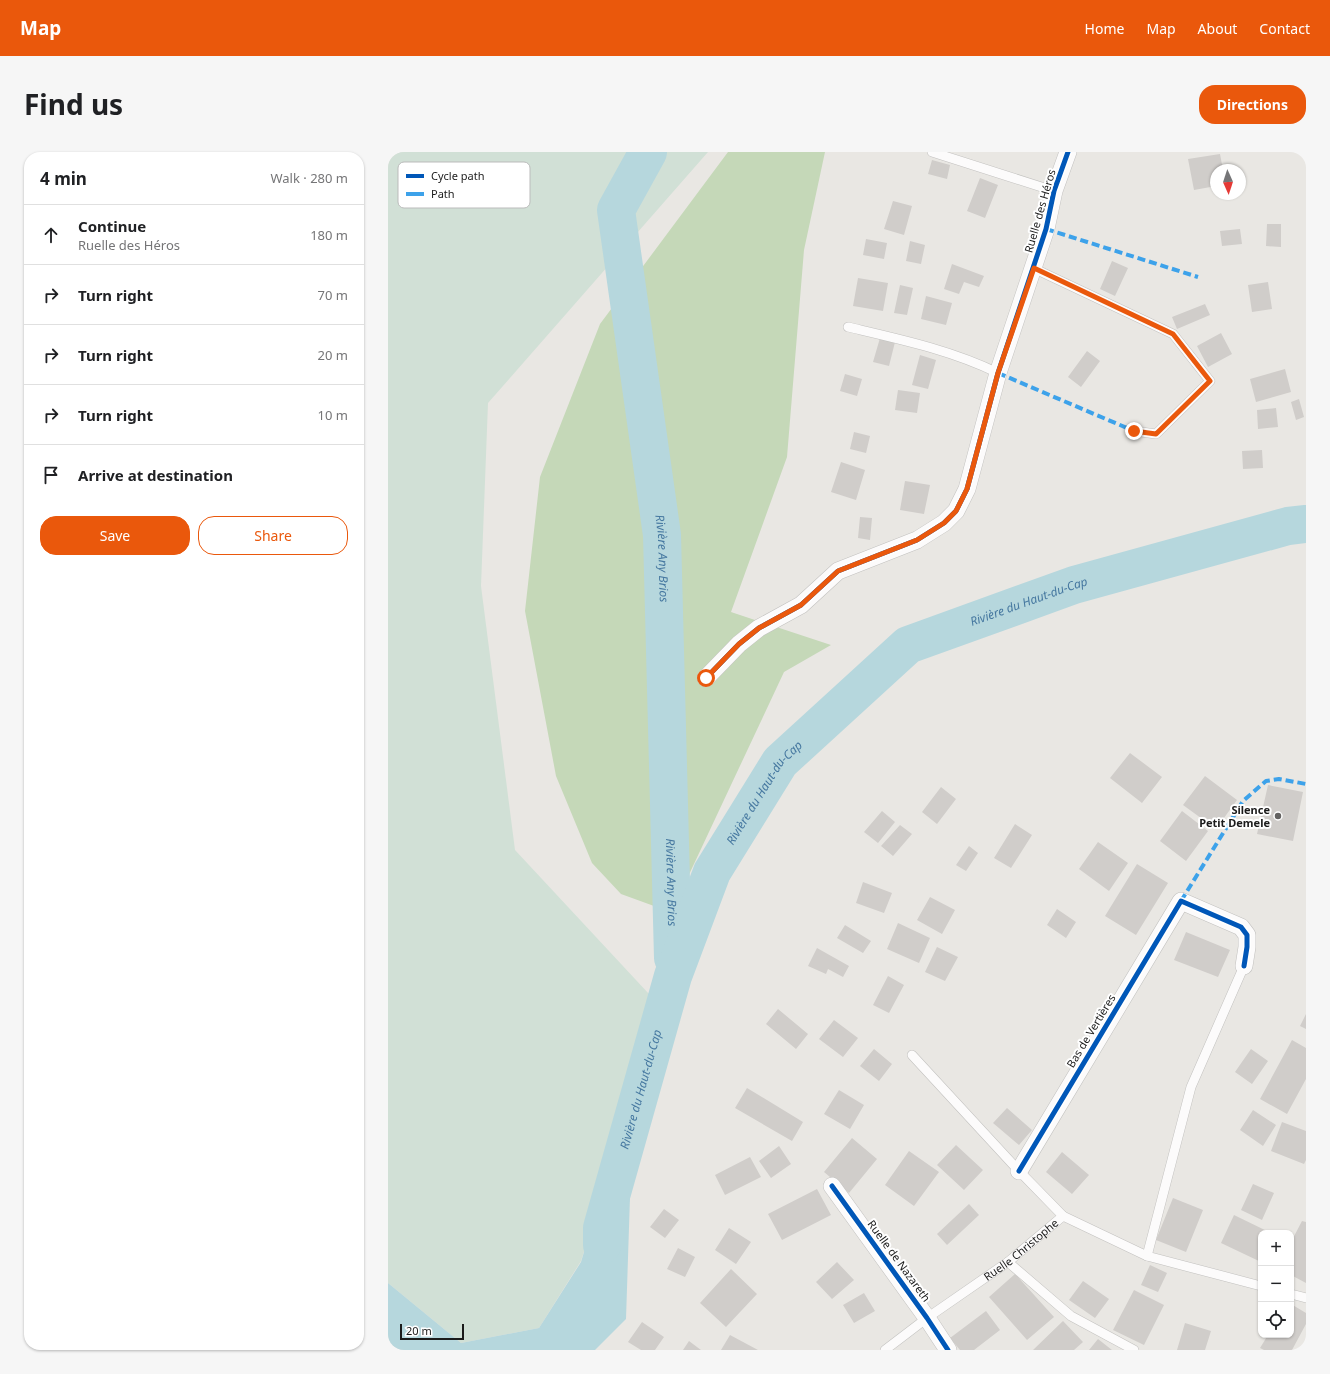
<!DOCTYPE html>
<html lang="en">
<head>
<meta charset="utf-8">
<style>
	:root { --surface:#fff; --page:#f6f6f6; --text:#202124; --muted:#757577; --line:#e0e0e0; --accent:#ea580c }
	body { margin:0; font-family:"Noto Sans",sans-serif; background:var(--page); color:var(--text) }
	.controls { position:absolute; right:12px; bottom:12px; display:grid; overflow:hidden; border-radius:8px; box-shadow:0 1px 3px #0004 }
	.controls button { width:36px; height:36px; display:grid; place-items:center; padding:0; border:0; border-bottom:1px solid var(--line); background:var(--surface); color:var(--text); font:20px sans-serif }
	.compass { position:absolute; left:822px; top:12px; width:36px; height:36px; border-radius:50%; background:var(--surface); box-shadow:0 1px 3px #0004; rotate:177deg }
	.scale { position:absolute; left:12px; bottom:10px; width:64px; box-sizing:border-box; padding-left:4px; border:2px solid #1b1b1b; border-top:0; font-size:11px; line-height:14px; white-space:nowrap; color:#1b1b1b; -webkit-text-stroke:3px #fff; paint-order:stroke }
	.stop { position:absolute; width:12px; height:12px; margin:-9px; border:3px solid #ea580c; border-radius:50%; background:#fff }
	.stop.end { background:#ea580c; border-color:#fff; box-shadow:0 1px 4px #0008 }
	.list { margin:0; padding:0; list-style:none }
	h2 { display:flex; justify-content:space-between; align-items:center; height:52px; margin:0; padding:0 16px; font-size:17px }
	h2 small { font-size:13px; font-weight:400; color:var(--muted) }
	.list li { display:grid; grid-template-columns:26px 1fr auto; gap:12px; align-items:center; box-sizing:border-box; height:60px; padding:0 16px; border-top:1px solid var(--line) }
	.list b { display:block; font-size:15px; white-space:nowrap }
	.list p { margin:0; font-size:13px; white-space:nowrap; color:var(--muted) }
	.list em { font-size:13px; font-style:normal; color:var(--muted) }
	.actions { display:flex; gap:8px; padding:12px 16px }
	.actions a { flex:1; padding:9px 0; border:1px solid var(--accent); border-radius:16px; text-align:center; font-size:14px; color:var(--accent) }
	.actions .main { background:var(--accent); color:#fff }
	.icon { flex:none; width:22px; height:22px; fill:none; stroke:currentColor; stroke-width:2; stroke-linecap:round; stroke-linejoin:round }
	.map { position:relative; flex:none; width:918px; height:1198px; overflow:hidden; border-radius:16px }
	header { display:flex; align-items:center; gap:24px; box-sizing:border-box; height:56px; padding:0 20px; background:var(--accent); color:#fff }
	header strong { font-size:19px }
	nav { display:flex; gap:22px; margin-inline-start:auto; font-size:14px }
	.intro { display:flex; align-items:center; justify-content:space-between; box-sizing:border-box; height:96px; padding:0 24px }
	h1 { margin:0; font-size:28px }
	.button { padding:10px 18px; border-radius:16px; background:var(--accent); color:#fff; font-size:14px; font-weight:700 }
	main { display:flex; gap:24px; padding:0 24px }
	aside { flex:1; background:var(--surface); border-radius:16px; box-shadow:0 1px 3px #0004 }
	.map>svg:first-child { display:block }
	.forest { fill:#c5d8b8 }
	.wetland { fill:#d1e0d6 }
	.water { fill:#b6d7dd }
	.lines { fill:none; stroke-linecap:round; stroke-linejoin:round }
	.river { stroke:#b6d7dd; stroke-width:38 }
	.building { fill:#d0cdca }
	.service-casing { stroke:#c2c1bf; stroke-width:10 }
	.minor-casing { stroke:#c2c1bf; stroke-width:18 }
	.service { stroke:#fcfbfb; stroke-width:9 }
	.minor { stroke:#fcfbfb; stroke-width:17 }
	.quiet { stroke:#3da2ea; stroke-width:4; stroke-dasharray:8 4; stroke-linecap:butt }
	.cycleway-casing { stroke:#fff; stroke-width:8 }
	.cycleway { stroke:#0057b8; stroke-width:5 }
	.route { stroke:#ea580c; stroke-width:5 }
	.poi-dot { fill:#636261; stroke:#fff; stroke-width:1.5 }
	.labels { text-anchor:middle; stroke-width:4; stroke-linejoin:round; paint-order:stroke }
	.street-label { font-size:11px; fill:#1b1b1b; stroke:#fff }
	.poi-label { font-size:11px; font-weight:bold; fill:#1b1b1b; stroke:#fff; text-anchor:end }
	.water-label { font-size:12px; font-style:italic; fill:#4678a0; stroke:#fff }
	.key { fill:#fff; stroke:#bbb; stroke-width:1 }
	.key-label { font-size:11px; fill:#1b1b1b }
</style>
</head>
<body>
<header>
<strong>Map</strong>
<nav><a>Home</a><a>Map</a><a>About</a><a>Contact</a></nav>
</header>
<div class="intro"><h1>Find us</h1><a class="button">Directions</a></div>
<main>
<aside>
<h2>4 min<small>Walk · 280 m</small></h2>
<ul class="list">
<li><svg class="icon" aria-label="ahead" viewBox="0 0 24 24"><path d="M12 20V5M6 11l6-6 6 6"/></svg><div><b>Continue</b><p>Ruelle des Héros</p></div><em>180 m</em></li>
<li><svg class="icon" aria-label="right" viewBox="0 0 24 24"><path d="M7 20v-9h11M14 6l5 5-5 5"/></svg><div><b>Turn right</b></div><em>70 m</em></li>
<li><svg class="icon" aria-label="right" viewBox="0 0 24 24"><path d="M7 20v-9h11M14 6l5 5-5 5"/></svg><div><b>Turn right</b></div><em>20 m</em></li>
<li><svg class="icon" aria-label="right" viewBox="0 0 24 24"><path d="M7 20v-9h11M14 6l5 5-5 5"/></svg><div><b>Turn right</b></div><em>10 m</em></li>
<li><svg class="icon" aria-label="arrive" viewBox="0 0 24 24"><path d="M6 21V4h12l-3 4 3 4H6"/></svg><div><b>Arrive at destination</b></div></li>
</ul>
<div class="actions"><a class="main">Save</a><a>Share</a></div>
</aside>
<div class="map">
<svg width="918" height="1198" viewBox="0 0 918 1198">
	<rect width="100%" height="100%" fill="#e9e7e3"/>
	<!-- forest -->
	<path class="forest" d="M340,0H437L416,98L399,305L343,460L443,493L396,520L290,746L266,754L233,742L204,711L168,624L137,459L152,325L212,172Z"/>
	<!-- wetland -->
	<path class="wetland" d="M0,0H320L100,251L93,434L127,698L261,842L265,884L193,1109L151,1176L73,1191L0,1131Z"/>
	<!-- water -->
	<path class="water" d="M214,1040L242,1045L238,1167L207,1198H0V1131L73,1191L151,1176L193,1110Z"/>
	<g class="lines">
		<!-- river -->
		<g class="river">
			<path id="s1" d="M260,0L228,58L274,383L285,806"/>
			<path id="s2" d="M214,1093V1076L285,824L324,720L392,610L520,493L686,433L900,374L918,372"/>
		</g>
	</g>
	<!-- building -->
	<path class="building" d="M832,2L835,18H828V34L806,38L800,7Z
		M544,8L562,13L559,27L540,22Z
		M592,26L610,33L597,66L579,59Z
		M505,49L524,54L516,83L496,77Z
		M879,72H893V95L878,94Z
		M852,77L854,92L834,94L832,79Z
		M478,87L499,91L496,107L475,103Z
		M522,89L537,93L533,112L518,109Z
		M724,109L740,116L727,144L712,137Z
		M564,112L596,124L591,135L576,130L571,142L556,137Z
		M470,126L500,131L495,159L465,154Z
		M880,130L884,157L864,160L860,133Z
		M512,133L525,136L519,163L506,161Z
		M538,144L564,151L558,173L533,167Z
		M817,152L822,163L789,177L784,165Z
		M833,181L844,202L820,215L809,194Z
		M492,186L507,190L501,214L485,210Z
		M699,199L712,209L693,235L680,225Z
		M532,203L548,208L540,237L524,233Z
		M897,217L903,240L868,250L862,227Z
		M457,222L474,227L469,244L452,239Z
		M510,238L532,241L529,261L507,258Z
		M911,247L916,265L908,268L903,250Z
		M888,256L890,275L870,277L869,258Z
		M466,280L482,284L478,301L462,297Z
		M874,298L875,316L855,317L854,299Z
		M453,310L477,318L468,348L443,340Z
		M517,329L542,333L536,362L512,358Z
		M472,365L484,366L482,388L470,386Z
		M742,601L774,625L754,651L722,626Z
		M817,624L849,648L828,677L795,653Z
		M880,633L915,640L905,689L869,682Z
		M553,635L568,647L549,672L534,660Z
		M494,659L507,670L490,691L476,680Z
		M794,659L820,679L798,709L772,689Z
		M627,672L644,683L623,716L606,706Z
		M512,673L524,682L505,704L493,694Z
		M710,690L740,711L721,739L691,717Z
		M581,694L590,701L578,719L568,713Z
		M749,712L780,731L748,783L717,764Z
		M475,730L504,741L496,761L468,751Z
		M542,745L567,758L554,782L529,768Z
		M669,757L688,770L678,786L659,773Z
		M510,771L542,786L531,811L499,797Z
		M457,773L483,789L475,801L449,786Z
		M798,780L842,798L830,825L786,808Z
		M549,795L570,805L557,829L537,820Z
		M429,796L461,814L455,825L440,817L438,822L420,814Z
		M500,824L516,833L501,861L485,853Z
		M390,857L420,882L408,897L378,872Z
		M918,862V877L912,874Z
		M446,868L470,886L455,905L431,887Z
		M904,888L918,896V927L899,962L872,947Z
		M486,897L504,912L491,929L472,914Z
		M863,897L880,909L864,932L847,920Z
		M359,936L415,970L404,989L347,956Z
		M451,938L476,953L462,977L436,962Z
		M619,956L644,978L631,993L605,971Z
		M865,958L888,973L875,994L852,978Z
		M894,970L918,979V1008L916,1012L883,999Z
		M464,986L489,1007L461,1041L436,1020Z
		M568,993L595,1018L576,1038L549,1013Z
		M391,994L403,1012L383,1026L371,1009Z
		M521,999L551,1020L526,1054L497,1033Z
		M674,1000L701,1023L684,1042L658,1020Z
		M362,1005L373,1025L337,1043L327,1023Z
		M865,1032L886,1041L874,1068L853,1058Z
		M429,1037L443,1063L394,1088L380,1062Z
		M785,1046L815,1058L798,1100L768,1088Z
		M581,1052L591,1063L559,1093L549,1082Z
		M276,1057L291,1068L277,1086L262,1075Z
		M846,1063L883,1081H873V1110L833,1091Z
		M914,1069L918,1070V1131L903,1123V1090Z
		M341,1076L363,1090L348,1112L327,1098Z
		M290,1096L307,1105L297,1125L279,1117Z
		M449,1110L466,1128L444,1147L428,1130Z
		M762,1113L779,1121L770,1140L753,1133Z
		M343,1117L369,1142L338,1175L312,1151Z
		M627,1122L666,1165L639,1188L601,1145Z
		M695,1129L721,1147L707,1166L681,1148Z
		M746,1138L776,1153L756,1193L725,1178Z
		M476,1141L487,1159L466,1171L455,1153Z
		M903,1152L918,1161V1172L904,1198H876L872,1196L880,1183H903Z
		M598,1159L612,1178L586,1198H572L562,1186Z
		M675,1169L695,1190L686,1198H645Z
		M254,1170L276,1185L267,1198H253L240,1190Z
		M797,1171L823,1179L817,1198H789Z
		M342,1183L370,1198H333Z
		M710,1187L724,1198H701Z
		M301,1189L313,1198H295Z"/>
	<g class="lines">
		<defs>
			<g id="service">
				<path d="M544,0L666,39"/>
				<path d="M645,116L785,182L822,229L768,282L746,279"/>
				<path d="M460,175C511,187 563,198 610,221"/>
				<path d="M524,903L631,1019L675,1064"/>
				<path d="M759,1104L803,935L856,814"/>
				<path d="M620,1110L683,1164L746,1198"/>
				<path d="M903,1142L918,1146"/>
				<path id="s3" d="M497,1198L539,1166L620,1110L675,1064L759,1104L873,1134"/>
			</g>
			<path id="minor" d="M318,526L351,492L371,476L413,453L450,419L529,388L556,371L568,359L579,337L610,221L658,77L666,39L680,0
				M631,1019L793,749L853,775L859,783V795L856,814
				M444,1034L539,1166L560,1198"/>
		</defs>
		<!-- service casing -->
		<use href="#service" class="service-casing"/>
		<!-- minor casing -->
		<use href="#minor" class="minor-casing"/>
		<!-- service -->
		<use href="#service" class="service"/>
		<!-- minor -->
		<use href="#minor" class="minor"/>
		<!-- quiet -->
		<path class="quiet" d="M658,77L810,125
			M610,221L746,279
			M793,749L855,649L878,629L891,627L918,632"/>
		<defs>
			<path id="cycleway" d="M318,526L351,492L371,476L413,453L450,419L529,388L556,371L568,359L579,337L610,221L658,77L666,39L680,0
				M631,1019L793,749L853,775L859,783V795L856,814
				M444,1034L539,1166L560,1198"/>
		</defs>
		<!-- cycleway casing -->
		<use href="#cycleway" class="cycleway-casing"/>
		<!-- cycleway -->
		<use href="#cycleway" class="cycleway"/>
	</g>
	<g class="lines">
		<!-- route -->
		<path class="route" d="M318,526L351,492L371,476L413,453L450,419L529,388L556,371L568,359L579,337L610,221L646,116L785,182L822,229L768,282L746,279"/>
	</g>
	<!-- markers -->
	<circle class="poi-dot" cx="890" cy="664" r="4"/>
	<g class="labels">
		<!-- street labels -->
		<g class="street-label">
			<text transform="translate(652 59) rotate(-74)" y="4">Ruelle des Héros</text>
			<text transform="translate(703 879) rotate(-59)" y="4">Bas de Vertières</text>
			<text dy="4" stroke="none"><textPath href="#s3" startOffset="169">Ruelle Christophe</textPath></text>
			<text transform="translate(511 1109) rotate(54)" y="4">Ruelle de Nazareth</text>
		</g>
		<!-- poi labels -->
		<g class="poi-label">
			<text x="882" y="662">Silence<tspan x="882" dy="13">Petit Demele</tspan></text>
		</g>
		<!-- water labels -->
		<g class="water-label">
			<text dy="4" stroke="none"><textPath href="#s1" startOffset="418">Rivière Any Brios</textPath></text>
			<text dy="4" stroke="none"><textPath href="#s2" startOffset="821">Rivière du Haut-du-Cap</textPath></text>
			<text dy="4" stroke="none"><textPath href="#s2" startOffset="485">Rivière du Haut-du-Cap</textPath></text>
			<text dy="4" stroke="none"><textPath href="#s1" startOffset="742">Rivière Any Brios</textPath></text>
			<text dy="4" stroke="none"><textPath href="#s2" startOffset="161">Rivière du Haut-du-Cap</textPath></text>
		</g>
	</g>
	<!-- legend -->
	<rect x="10" y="10" width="132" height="46" rx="6" class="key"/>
	<rect x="18" y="22" width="18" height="4" fill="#0057b8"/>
	<rect x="18" y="40" width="18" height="4" fill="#3da2ea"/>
	<g class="key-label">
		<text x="43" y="28">Cycle path</text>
		<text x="43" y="46">Path</text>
	</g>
</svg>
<div class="controls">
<button>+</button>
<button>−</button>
<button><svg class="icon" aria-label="locate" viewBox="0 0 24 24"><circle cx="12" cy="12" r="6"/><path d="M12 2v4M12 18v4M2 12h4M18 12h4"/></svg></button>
</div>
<svg class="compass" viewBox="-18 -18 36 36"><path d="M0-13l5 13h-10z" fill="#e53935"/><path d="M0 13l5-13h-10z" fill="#757577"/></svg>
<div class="scale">20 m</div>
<div class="stop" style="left:318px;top:526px"></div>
<div class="stop end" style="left:746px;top:279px"></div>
</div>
</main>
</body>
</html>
